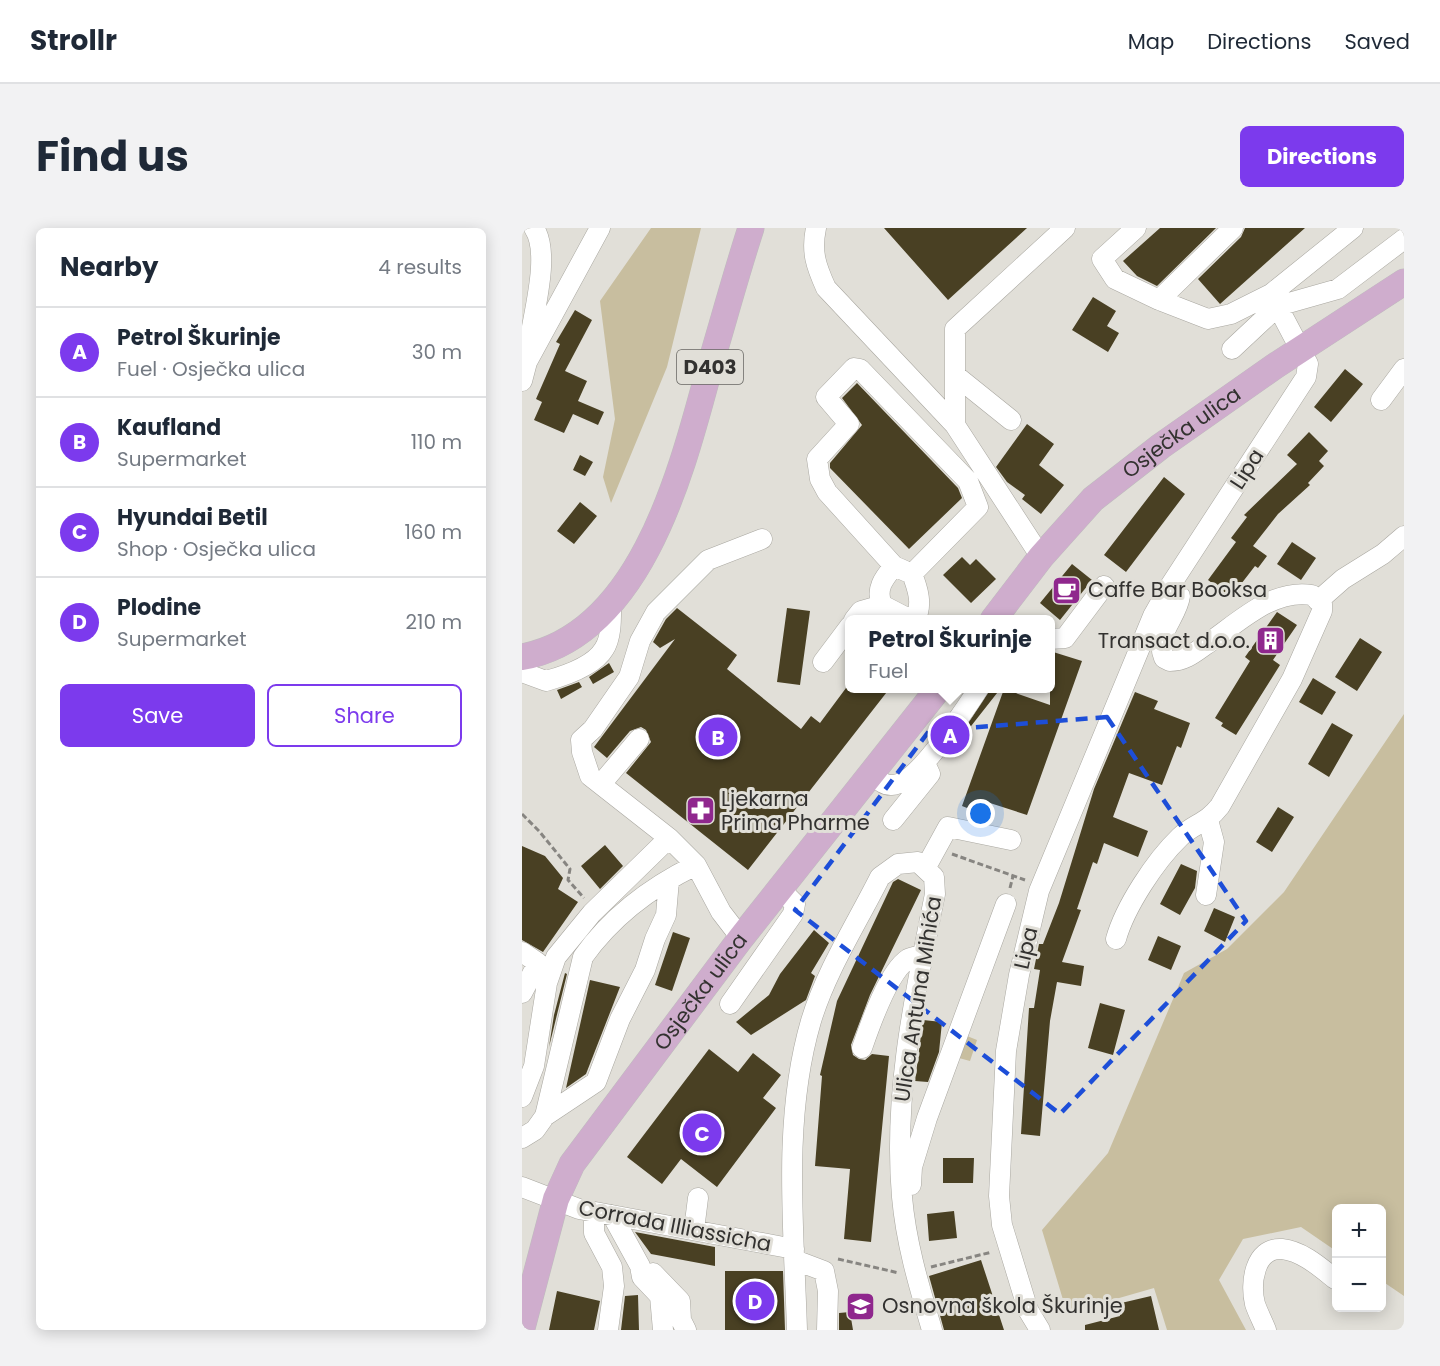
<!DOCTYPE html>
<html lang="en">
<head>
<meta charset="utf-8">
<style>
	:root { --surface:#fff; --page:#f2f2f3; --text:#1f2937; --muted:#747a83; --line:#e0e1e3; --accent:#7c3aed }
	body { margin:0; font-family:Poppins,sans-serif; background:var(--page); color:var(--text) }
	.controls { position:absolute; right:18px; bottom:18px; display:grid; overflow:hidden; border-radius:9px; box-shadow:0 3px 15px #0003 }
	.controls button { width:54px; height:54px; display:grid; place-items:center; padding:0; border:0; border-bottom:2px solid var(--line); background:var(--surface); color:var(--text); font:30px sans-serif }
	.you { position:absolute; left:459px; top:586px; width:21px; height:21px; margin:-15px; border:4px solid #fff; border-radius:50%; background:#1a73e8; box-shadow:0 0 0 9px #1a73e833 }
	.badge { display:grid; place-items:center; width:39px; height:39px; border-radius:50%; background:var(--accent); color:#fff; font-size:20px; font-weight:700 }
	.pin { position:absolute; translate:-50% -50%; border:3px solid #fff; box-shadow:0 2px 6px #0006 }
	.popup { position:absolute; left:323px; top:387px; width:210px; height:78px; box-sizing:border-box; display:grid; place-content:center; border-radius:9px; background:var(--surface); filter:drop-shadow(0 2px 4px #0005); font-size:20px; white-space:nowrap; color:var(--muted) }
	.popup b { font-size:22px; color:var(--text) }
	.popup::after { content:''; position:absolute; left:50%; top:100%; margin-left:-12px; border:12px solid transparent; border-top-color:var(--surface) }
	.list { margin:0; padding:0; list-style:none }
	h2 { display:flex; justify-content:space-between; align-items:center; height:78px; margin:0; padding:0 24px; font-size:26px }
	h2 small { font-size:20px; font-weight:400; color:var(--muted) }
	.list li { display:grid; grid-template-columns:39px 1fr auto; gap:18px; align-items:center; box-sizing:border-box; height:90px; padding:0 24px; border-top:2px solid var(--line) }
	.list b { display:block; font-size:22px; white-space:nowrap }
	.list p { margin:0; font-size:20px; white-space:nowrap; color:var(--muted) }
	.list em { font-size:20px; font-style:normal; color:var(--muted) }
	.actions { display:flex; gap:12px; padding:18px 24px }
	.actions a { flex:1; padding:14px 0; border:2px solid var(--accent); border-radius:9px; text-align:center; font-size:21px; color:var(--accent) }
	.actions .main { background:var(--accent); color:#fff }
	.map { position:relative; flex:none; width:882px; height:1102px; overflow:hidden; border-radius:9px }
	header { display:flex; align-items:center; gap:36px; box-sizing:border-box; height:84px; padding:0 30px; background:var(--surface); border-bottom:2px solid var(--line) }
	header strong { font-size:28px }
	nav { display:flex; gap:33px; margin-inline-start:auto; font-size:21px }
	.intro { display:flex; align-items:center; justify-content:space-between; box-sizing:border-box; height:144px; padding:0 36px }
	h1 { margin:0; font-size:42px }
	.button { padding:15px 27px; border-radius:9px; background:var(--accent); color:#fff; font-size:21px; font-weight:700 }
	main { display:flex; gap:36px; padding:0 36px }
	aside { flex:1; background:var(--surface); border-radius:9px; box-shadow:0 3px 15px #0003 }
	.map>svg:first-child { display:block }
	.green { fill:#c8be9f }
	.building { fill:#494023 }
	.lines { fill:none; stroke-linecap:round; stroke-linejoin:round }
	.minor-casing { stroke:#a9a7a0; stroke-width:21 }
	.major-casing { stroke:#bebdbd; stroke-width:27 }
	.path { stroke:#878581; stroke-width:3; stroke-dasharray:6 3; stroke-linecap:butt }
	.minor { stroke:#fff; stroke-width:20 }
	.major { stroke:#cfadcd; stroke-width:26 }
	.marked { fill:none; stroke:#1d4ed8; stroke-width:4.5; stroke-dasharray:12 8; stroke-linejoin:round }
	.labels { text-anchor:middle; stroke-width:6; stroke-linejoin:round; paint-order:stroke }
	.shield { fill:#e1dfd8; stroke:#676662; stroke-width:1.5 }
	.shield-label { font-size:20px; font-weight:bold; fill:#333230 }
	.street-label { font-size:21px; fill:#333230; stroke:#e1dfd8 }
	.poi-label { font-size:21px; fill:#333230; stroke:#e1dfd8; text-anchor:start }
</style>
</head>
<body>
<header>
<strong>Strollr</strong>
<nav><a>Map</a><a>Directions</a><a>Saved</a></nav>
</header>
<div class="intro"><h1>Find us</h1><a class="button">Directions</a></div>
<main>
<aside>
<h2>Nearby<small>4 results</small></h2>
<ul class="list">
<li><span class="badge">A</span><div><b>Petrol Škurinje</b><p>Fuel · Osječka ulica</p></div><em>30 m</em></li>
<li><span class="badge">B</span><div><b>Kaufland</b><p>Supermarket</p></div><em>110 m</em></li>
<li><span class="badge">C</span><div><b>Hyundai Betil</b><p>Shop · Osječka ulica</p></div><em>160 m</em></li>
<li><span class="badge">D</span><div><b>Plodine</b><p>Supermarket</p></div><em>210 m</em></li>
</ul>
<div class="actions"><a class="main">Save</a><a>Share</a></div>
</aside>
<div class="map">
<svg width="882" height="1102" viewBox="0 0 882 1102">
	<rect width="100%" height="100%" fill="#e1dfd8"/>
	<!-- green -->
	<path class="green" d="M129,0H179L145,139L89,275L81,249L93,191L78,73Z
		M882,486V1068L860,1053V980H814V1023L779,999L721,1011L697,1052L724,1102H645L632,1060L545,1085L520,1002L586,925L662,745L705,721L762,664Z
		M445,808L455,812L448,833L437,830Z"/>
	<!-- building -->
	<path class="building" d="M362,0H505L426,72Z
		M638,0H694L635,58L615,48L601,33Z
		M723,0H783L698,76L676,51L719,9Z
		M571,69L594,83L585,98L597,105L586,124L550,102Z
		M53,82L70,92L43,143L65,153L56,173L82,184L76,197L51,186L42,205L12,192L20,174L14,171L38,116L34,114Z
		M823,141L841,156L809,194L792,179Z
		M335,155L436,260L440,270L387,321L308,240V235L340,197L320,170Z
		M505,196L532,216L517,237L542,257L519,286L500,271L503,267L485,254L474,239Z
		M787,204L806,223L797,233L802,238L786,255L788,257L756,286L731,318L745,328L736,340L733,338L709,369L686,352L714,314L709,310L725,289L722,287L775,236L765,227Z
		M58,227L71,234L63,248L51,242Z
		M642,249L663,266L604,344L582,327Z
		M58,274L75,288L52,316L35,303Z
		M770,314L794,330L779,352L755,336Z
		M440,329L448,337L454,331L474,351L449,375L421,347Z
		M550,336L570,352L538,392L518,375Z
		M155,380L215,427L205,441L279,501L289,488L298,495L324,460H368L226,642L104,545L129,514L124,502L119,499L108,503L85,530L72,519L153,411L138,420L131,414L144,391Z
		M265,380L288,383L278,457L255,454Z
		M755,384L775,397L751,432L758,437L714,507L699,498L701,495L693,490L728,433L723,429Z
		M838,410L860,424L835,463L813,449Z
		M528,423L560,433L505,587L468,575L463,587L440,578L482,461L528,477Z
		M87,435L92,444L71,456L67,449Z
		M791,450L814,464L800,487L777,474Z
		M57,454L60,459L39,471L35,462Z
		M469,460H479L431,521L430,520Z
		M613,464L636,473L632,481L668,495L659,520L655,518L640,557L607,545L591,589L626,603L616,629L582,615L575,636L571,634L555,681L559,682L540,734L562,738L559,758L535,754L528,793L518,908L499,906L507,780H512L518,742L512,741L517,716H521L537,675L572,561Z
		M810,495L831,507L807,549L786,536Z
		M756,579L772,589L750,624L734,614Z
		M83,617L101,638L78,661L59,638Z
		M0,618L23,628L41,650L36,661L56,674L21,724L0,712Z
		M659,636L675,643L673,660L658,687L638,676Z
		M376,651L399,662L348,767L329,817L331,827L337,831L343,832L350,826L367,828L349,1014L322,1011L328,941L293,938L300,848L298,847L315,773L371,654Z
		M692,680L713,689L703,714L682,703Z
		M292,702L307,715L289,745L293,748L284,772L229,807L214,794L247,767L258,746Z
		M151,704L168,710L150,763L133,757Z
		M636,708L659,718L649,742L626,732Z
		M43,745L45,746L27,819L32,787Z
		M68,752L98,759L64,846L44,860Z
		M578,775L603,782L591,827L566,820Z
		M401,792L420,794L417,824L406,854L393,853Z
		M187,821L216,844L231,825L259,847L241,870L254,880L195,959L159,931L140,956L105,929Z
		M421,930H452L451,955H421Z
		M432,983L435,1010L407,1013L405,986Z
		M113,1004L193,1019V1038L129,1026Z
		M459,1032L482,1102H422L407,1048Z
		M203,1043H261L263,1102H203Z
		M35,1063L78,1073L72,1102H27Z
		M116,1067L117,1102H99L103,1068Z
		M629,1068L637,1102H563V1097L598,1088L595,1076Z
		M328,1084L331,1102H317V1085Z"/>
	<g class="lines">
		<defs>
			<path id="minor" d="M294,0C289,24 294,38 304,60L433,197L519,329
				M614,0L580,31L593,51L637,72L686,91L709,86L749,66
				M637,72L711,0
				M710,121L756,78L816,61L882,11
				M6,124C9,92 30,27 12,0
				M433,147L489,192
				M0,153L5,134L78,0
				M859,172L882,141
				M433,197V101L543,0
				M390,346L456,279L446,253L338,141L332,140L304,169L327,196L295,231L298,251L305,264L372,338L390,346C396,361 401,377 393,392
				M796,373L821,351L861,326L882,308
				M360,377C353,361 362,350 372,338
				M332,392L339,383L360,377L389,392
				M528,411L543,410L582,358
				M301,434L328,398
				M0,444L24,453C42,448 72,438 82,421C90,409 89,389 89,375
				M350,546C356,551 362,558 370,557C395,557 443,481 457,460
				M79,556L117,511
				M371,592L408,546L403,535
				M404,639L426,599L489,612
				M684,667L692,614L686,592
				M219,710L199,684L174,637L147,610L68,548L60,524L59,512L71,501L107,449L118,413L134,384L186,332L240,311
				M594,711C603,679 633,633 658,609C673,595 684,596 698,578L770,451L800,383V376L790,367C749,360 714,397 682,418C671,426 662,433 648,433L642,430C632,406 655,390 658,368L648,358
				M0,724L16,735L0,765
				M208,776L271,686L273,676L258,661
				M340,820C348,797 366,744 386,731C390,729 396,728 400,727
				M0,869L12,838L25,755L34,729L70,685L147,610
				M23,888L74,854L98,791L123,742L133,711L144,687L147,652
				M0,910L13,902L23,888L61,729C90,688 129,659 174,637
				M389,957L390,939L405,890L484,676
				M0,959L57,981L272,1021
				M72,984V1005L90,1039L92,1058L86,1102
				M90,987L118,1038L120,1049L138,1068L141,1102
				M172,1002L176,970
				M273,1032L302,1043L306,1063L305,1102
				M131,1045L158,1073L159,1092L164,1102
				M275,1102C272,1000 260,892 289,793C304,743 335,695 358,649L376,636L396,634L412,649L413,666C393,766 371,865 380,969C384,1015 397,1058 410,1102
				M518,1102L506,1082L480,997L477,968L484,823L497,747L517,663L631,388L648,358L784,149L786,136L749,66L831,0
				M744,1102C741,1094 736,1085 733,1076C728,1056 732,1019 760,1021C780,1023 798,1039 813,1051"/>
			<g id="major">
				<path id="s1" d="M471,392L519,329L571,271L639,218L753,138L882,54"/>
				<path d="M0,429C123,406 162,233 190,131C203,87 215,43 229,0"/>
				<path id="s2" d="M0,1100L34,971L50,936L219,710L417,460"/>
			</g>
		</defs>
		<!-- minor casing -->
		<use href="#minor" class="minor-casing"/>
		<!-- major casing -->
		<use href="#major" class="major-casing"/>
		<!-- path -->
		<path class="path" d="M0,586L17,603L48,641L46,652L62,670
			M430,626L503,652
			M488,660L491,648
			M316,1031L377,1045
			M409,1039L470,1024"/>
		<!-- minor -->
		<use href="#minor" class="minor"/>
		<!-- major -->
		<use href="#major" class="major"/>
	</g>
	<!-- marked area -->
	<path class="marked" d="M585,489L724,693L538,886L273,682L407,503Z"/>
	<!-- icons -->
	<defs>
		<symbol id="cafe-square" viewBox="-11 -11 22 22"><rect x="-9" y="-9" width="18" height="18" rx="4" fill="#8f278d" stroke="#e1dfd8"/><path d="M-5.5-4.5H6V0H3Q3 3.5 0 3.5H-2.5Q-5.5 3.5-5.5 0ZM3-3.2v2h1.7v-2ZM-6 4.5H4V6H-6Z" fill="#fff"/></symbol>
		<symbol id="building-square" viewBox="-11 -11 22 22"><rect x="-9" y="-9" width="18" height="18" rx="4" fill="#8f278d" stroke="#e1dfd8"/><path d="M-4-6H4V6H1V3H-1V6H-4ZM-2.5-4.3h1.7v1.8h-1.7ZM.8-4.3h1.7v1.8H.8ZM-2.5-1h1.7V.8h-1.7ZM.8-1h1.7V.8H.8Z" fill="#fff"/></symbol>
		<symbol id="pharmacy-square" viewBox="-11 -11 22 22"><rect x="-9" y="-9" width="18" height="18" rx="4" fill="#8f278d" stroke="#e1dfd8"/><path d="M-2-6h4v4h4v4h-4v4h-4v-4h-4v-4h4Z" fill="#fff"/></symbol>
		<symbol id="school-square" viewBox="-11 -11 22 22"><rect x="-9" y="-9" width="18" height="18" rx="4" fill="#8f278d" stroke="#e1dfd8"/><path d="M0-5L7-2L0 1L-7-2ZM-4 1L0 2.5L4 1V4Q0 6-4 4Z" fill="#fff"/></symbol>
	</defs>
	<g fill-rule="evenodd">
		<use href="#cafe-square" x="528" y="346" width="33" height="33"/>
		<use href="#building-square" x="732" y="396" width="33" height="33"/>
		<use href="#pharmacy-square" x="162" y="566" width="33" height="33"/>
		<use href="#school-square" x="322" y="1062" width="33" height="33"/>
	</g>
	<g class="labels">
		<!-- shield labels -->
		<rect class="shield" x="155" y="122" width="66" height="34" rx="4.5"/>
		<g class="shield-label">
			<text x="188" y="146">D403</text>
		</g>
		<!-- street labels -->
		<g class="street-label">
			<text dy="7" stroke="none"><textPath href="#s1" startOffset="268">Osječka ulica</textPath></text>
			<text transform="translate(725 241) rotate(-57)" y="7">Lipa</text>
			<text transform="translate(504 720) rotate(-77)" y="7">Lipa</text>
			<text dy="7" stroke="none"><textPath href="#s2" startOffset="387">Osječka ulica</textPath></text>
			<text transform="translate(396 771) rotate(-81)" y="7">Ulica Antuna Mihića</text>
			<text transform="translate(153 998) rotate(11)" y="7">Corrada Illiassicha</text>
		</g>
		<!-- poi labels -->
		<g class="poi-label">
			<text x="566" y="369">Caffe Bar Booksa</text>
			<text x="728" y="420" text-anchor="end">Transact d.o.o.</text>
			<text x="199" y="578">Ljekarna<tspan x="199" dy="24">Prima Pharme</tspan></text>
			<text x="360" y="1085">Osnovna škola Škurinje</text>
		</g>
	</g>
</svg>
<div class="controls">
<button>+</button>
<button>−</button>
</div>
<div class="you"></div>
<div class="pin badge" style="left:428px;top:507px">A</div>
<div class="popup"><b>Petrol Škurinje</b>Fuel</div>
<div class="pin badge" style="left:196px;top:509px">B</div>
<div class="pin badge" style="left:180px;top:905px">C</div>
<div class="pin badge" style="left:233px;top:1073px">D</div>
</div>
</main>
</body>
</html>
